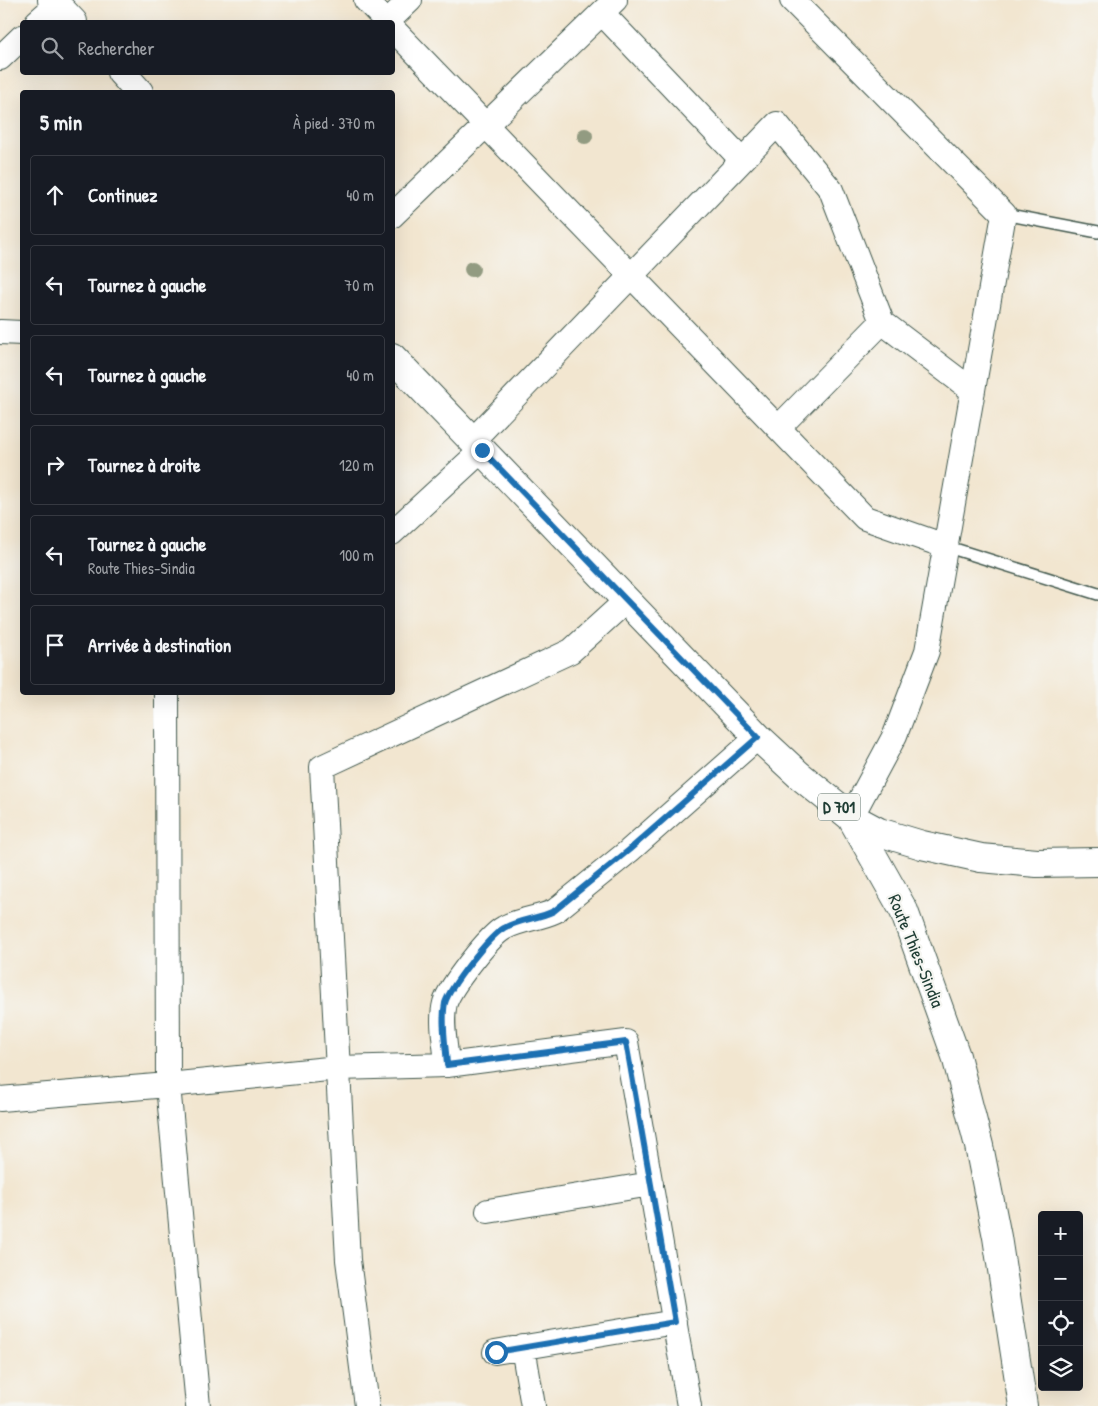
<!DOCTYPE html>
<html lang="fr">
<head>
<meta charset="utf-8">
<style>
	:root { --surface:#171b24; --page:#242831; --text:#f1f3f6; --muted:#9ea1a6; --line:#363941 }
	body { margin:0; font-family:"Patrick Hand",sans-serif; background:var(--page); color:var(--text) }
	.controls { position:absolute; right:15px; bottom:15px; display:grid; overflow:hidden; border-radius:5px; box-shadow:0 5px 20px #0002 }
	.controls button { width:45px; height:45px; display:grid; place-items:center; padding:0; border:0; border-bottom:1px solid var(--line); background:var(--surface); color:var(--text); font:25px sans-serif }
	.stop { position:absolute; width:15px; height:15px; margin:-11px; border:4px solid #1f6fb2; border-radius:50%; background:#fff }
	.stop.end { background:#1f6fb2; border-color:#fff; box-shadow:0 1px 5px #0008 }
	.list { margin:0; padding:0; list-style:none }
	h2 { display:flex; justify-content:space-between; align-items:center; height:65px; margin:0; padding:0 20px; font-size:21px }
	h2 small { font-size:16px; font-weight:400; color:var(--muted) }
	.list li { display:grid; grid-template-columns:32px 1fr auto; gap:15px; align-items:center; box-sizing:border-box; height:80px; margin:0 10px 10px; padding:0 10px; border:1px solid var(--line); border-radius:5px }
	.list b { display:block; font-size:19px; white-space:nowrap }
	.list p { margin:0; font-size:16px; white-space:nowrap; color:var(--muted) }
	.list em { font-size:16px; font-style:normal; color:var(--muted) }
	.icon { flex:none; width:28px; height:28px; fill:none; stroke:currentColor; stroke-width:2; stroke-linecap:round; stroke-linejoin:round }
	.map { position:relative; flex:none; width:1098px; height:1406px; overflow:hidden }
	.search { position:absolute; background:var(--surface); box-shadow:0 5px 20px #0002; left:20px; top:20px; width:375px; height:55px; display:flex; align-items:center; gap:12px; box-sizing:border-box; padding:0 18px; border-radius:5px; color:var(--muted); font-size:19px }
	.panel { position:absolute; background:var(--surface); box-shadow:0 5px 20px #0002; left:20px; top:90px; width:375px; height:605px; border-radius:5px }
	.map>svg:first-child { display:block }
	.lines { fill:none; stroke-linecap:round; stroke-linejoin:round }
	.service-casing { stroke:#3f564b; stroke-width:14 }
	.minor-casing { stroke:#3f564b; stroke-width:26 }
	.primary-casing { stroke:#3f564b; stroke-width:30 }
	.service { stroke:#fff; stroke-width:11 }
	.minor { stroke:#fff; stroke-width:24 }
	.primary { stroke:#fff; stroke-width:28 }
	.tree { fill:#929b81 }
	.route { stroke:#1f6fb2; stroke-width:6 }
	.labels { text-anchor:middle; stroke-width:4.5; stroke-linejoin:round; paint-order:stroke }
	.shield { fill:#f6f6f2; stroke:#60746d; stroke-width:1 }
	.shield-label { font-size:16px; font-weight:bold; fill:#1f3d34 }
	.street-label { font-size:18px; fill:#1f3d34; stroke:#f6f6f2 }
</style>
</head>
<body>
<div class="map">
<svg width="1098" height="1406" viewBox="0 0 1098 1406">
	<rect width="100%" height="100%" fill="#f6f6f2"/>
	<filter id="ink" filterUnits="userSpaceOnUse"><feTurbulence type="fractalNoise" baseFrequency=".02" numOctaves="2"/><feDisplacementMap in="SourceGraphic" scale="10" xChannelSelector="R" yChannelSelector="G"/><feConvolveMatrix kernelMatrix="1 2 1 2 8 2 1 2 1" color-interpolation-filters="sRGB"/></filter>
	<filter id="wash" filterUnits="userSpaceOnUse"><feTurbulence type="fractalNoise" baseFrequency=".0096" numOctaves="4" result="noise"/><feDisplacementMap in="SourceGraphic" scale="20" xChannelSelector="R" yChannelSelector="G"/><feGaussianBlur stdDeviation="1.12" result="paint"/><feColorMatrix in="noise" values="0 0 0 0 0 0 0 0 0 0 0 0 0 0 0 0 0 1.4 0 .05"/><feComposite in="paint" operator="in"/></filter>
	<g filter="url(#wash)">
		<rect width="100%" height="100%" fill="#f2e6d0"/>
	</g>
	<g filter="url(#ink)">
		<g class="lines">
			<defs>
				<path id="service" d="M1004,214L1098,232
					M945,546L1098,594"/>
				<path id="minor" d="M366,0L387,22
					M792,0L1004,214L927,651L895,735L851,817
					M602,13L742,160
					M37,22L56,5
					M387,22L410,0
					M392,28L865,518L945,546
					M0,58L22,37
					M392,216L615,0
					M0,332L22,333
					M778,428L882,322
					M473,440L777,124L831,190L882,322L973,391
					M392,533L482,450
					M167,692L168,1085L198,1406
					M447,1065C446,1046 440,1022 445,1003C450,987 489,936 504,928C520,919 538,919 555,911L629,851L758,737
					M0,1099L168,1085L338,1068L447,1065L626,1042L689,1406
					M488,1211L651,1184
					M523,1347L533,1406
					M495,1352L675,1322
					M367,1406L348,1260L322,767L571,651L627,600"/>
				<path id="primary" d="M52,0L73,22
					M121,72L139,92
					M392,357L758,737L799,775L851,817L904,911L956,1056L979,1146L997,1237L1023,1406
					M851,817L879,832L922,845L981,858L1037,863L1098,862"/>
			</defs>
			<!-- service casing -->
			<use href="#service" class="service-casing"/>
			<!-- minor casing -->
			<use href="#minor" class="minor-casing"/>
			<!-- primary casing -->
			<use href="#primary" class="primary-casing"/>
			<!-- service -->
			<use href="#service" class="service"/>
			<!-- minor -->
			<use href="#minor" class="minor"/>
			<!-- primary -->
			<use href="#primary" class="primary"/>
		</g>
		<!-- trees -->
		<g class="tree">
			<circle cx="585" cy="136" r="8"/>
			<circle cx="472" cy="269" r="8"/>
		</g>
	</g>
	<g class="lines" filter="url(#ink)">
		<!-- route -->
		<path class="route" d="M482,450L758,737L629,850L554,911C538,919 520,919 504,928C489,936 450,987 445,1003C441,1022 446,1046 447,1065L626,1042L675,1322L496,1352"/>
	</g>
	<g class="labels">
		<!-- shield labels -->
		<rect class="shield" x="818" y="793.5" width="42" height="27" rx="4"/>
		<g class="shield-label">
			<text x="839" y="813">D 701</text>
		</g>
		<!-- street labels -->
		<g class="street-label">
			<text transform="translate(916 951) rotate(68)" y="6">Route Thies-Sindia</text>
		</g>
	</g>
</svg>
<div class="controls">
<button>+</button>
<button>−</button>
<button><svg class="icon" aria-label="locate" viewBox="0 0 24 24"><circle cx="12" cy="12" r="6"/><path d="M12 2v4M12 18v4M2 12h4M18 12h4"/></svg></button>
<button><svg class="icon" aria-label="layers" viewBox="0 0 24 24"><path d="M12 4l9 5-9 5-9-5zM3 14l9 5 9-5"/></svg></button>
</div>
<div class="stop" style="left:496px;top:1352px"></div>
<div class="stop end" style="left:482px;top:450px"></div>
<div class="search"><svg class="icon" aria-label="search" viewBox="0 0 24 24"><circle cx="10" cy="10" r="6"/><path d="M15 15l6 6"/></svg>Rechercher</div>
<section class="panel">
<h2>5 min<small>À pied · 370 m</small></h2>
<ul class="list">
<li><svg class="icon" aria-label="ahead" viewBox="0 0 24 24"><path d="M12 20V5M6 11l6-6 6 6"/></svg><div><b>Continuez</b></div><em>40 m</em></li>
<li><svg class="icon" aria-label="left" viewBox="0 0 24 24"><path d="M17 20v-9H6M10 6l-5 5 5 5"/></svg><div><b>Tournez à gauche</b></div><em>70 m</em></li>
<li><svg class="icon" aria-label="left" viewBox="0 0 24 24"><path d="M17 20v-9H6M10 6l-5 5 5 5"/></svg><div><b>Tournez à gauche</b></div><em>40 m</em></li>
<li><svg class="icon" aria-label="right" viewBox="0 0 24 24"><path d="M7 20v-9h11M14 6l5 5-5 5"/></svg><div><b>Tournez à droite</b></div><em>120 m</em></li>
<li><svg class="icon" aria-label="left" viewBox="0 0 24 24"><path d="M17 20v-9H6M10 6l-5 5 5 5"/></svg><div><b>Tournez à gauche</b><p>Route Thies-Sindia</p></div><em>100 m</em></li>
<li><svg class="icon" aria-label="arrive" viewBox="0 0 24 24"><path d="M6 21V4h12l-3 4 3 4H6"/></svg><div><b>Arrivée à destination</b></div></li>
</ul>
</section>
</div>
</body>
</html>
